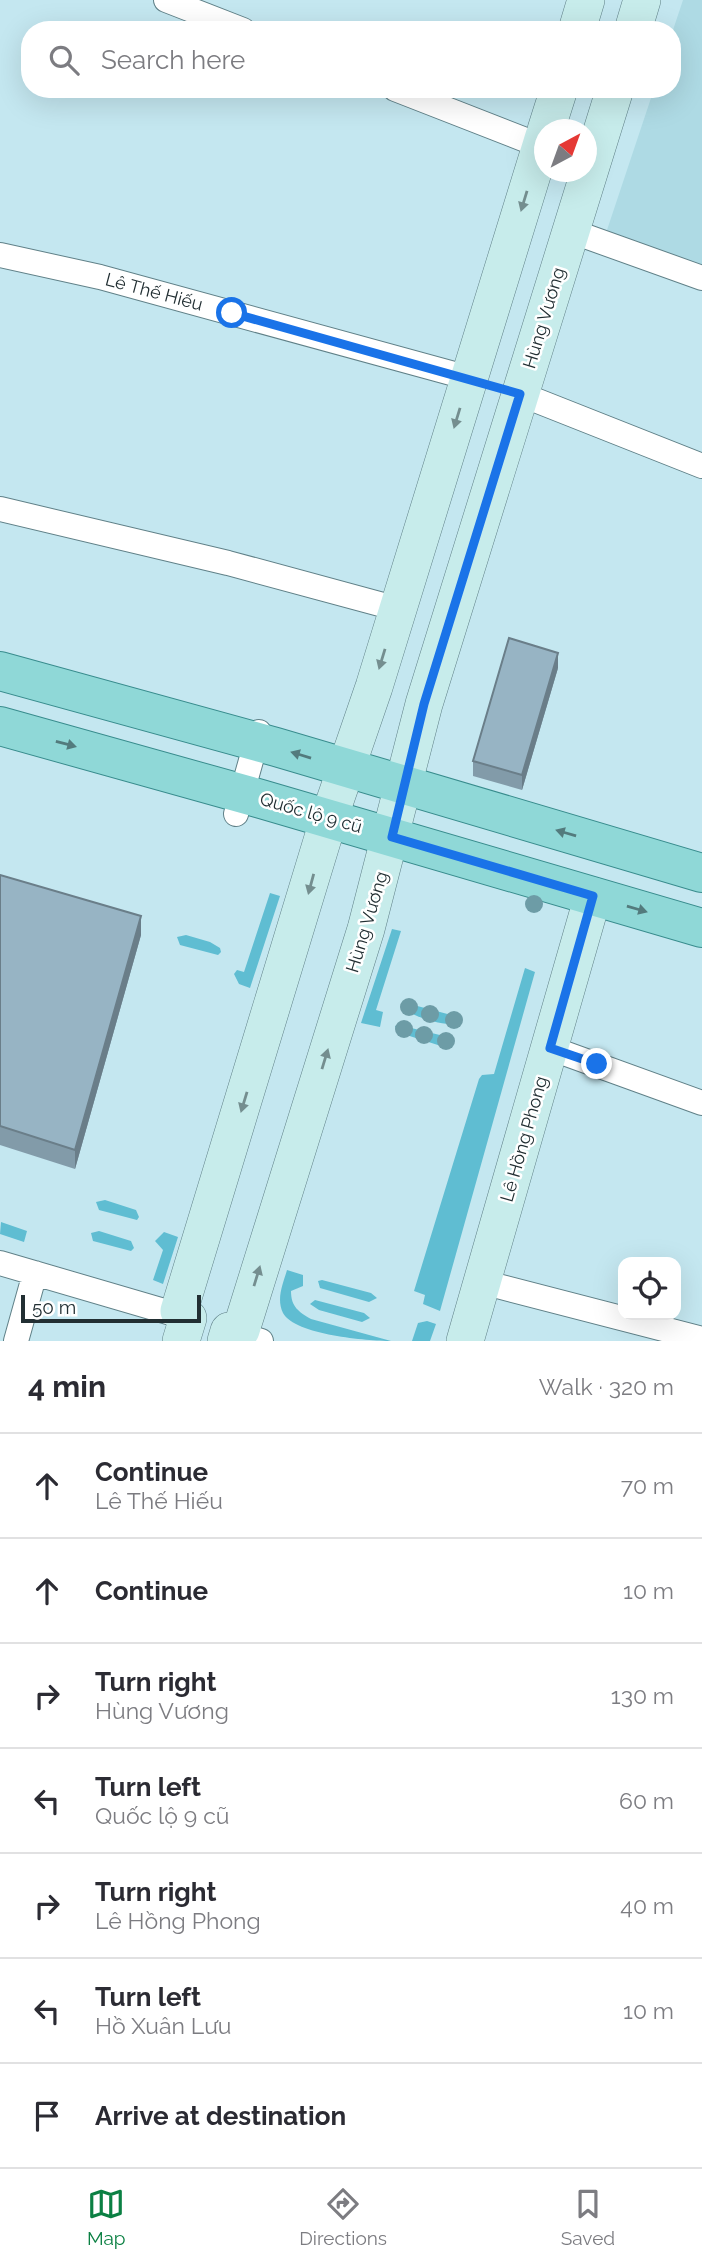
<!DOCTYPE html>
<html lang="en">
<head>
<meta charset="utf-8">
<style>
	:root { --surface:#fff; --page:#f7f7f7; --text:#2b2b33; --muted:#7c7c81; --line:#e1e1e2; --accent:#0b8043 }
	body { margin:0; font-family:Raleway,sans-serif; background:var(--page); color:var(--text) }
	.controls { position:absolute; right:21px; bottom:21px; display:grid; overflow:hidden; border-radius:14px; box-shadow:0 7px 28px #0002 }
	.controls button { width:63px; height:63px; display:grid; place-items:center; padding:0; border:0; border-bottom:2px solid var(--line); background:var(--surface); color:var(--text); font:35px sans-serif }
	.compass { position:absolute; left:534px; top:119px; width:63px; height:63px; border-radius:50%; background:var(--surface); box-shadow:0 7px 28px #0002; rotate:41deg }
	.scale { position:absolute; left:21px; bottom:18px; width:180px; box-sizing:border-box; padding-left:7px; border:4px solid #222f33; border-top:0; font-size:19px; line-height:24px; white-space:nowrap; color:#222f33; -webkit-text-stroke:5px #fff; paint-order:stroke }
	.stop { position:absolute; width:21px; height:21px; margin:-16px; border:5px solid #1a73e8; border-radius:50%; background:#fff }
	.stop.end { background:#1a73e8; border-color:#fff; box-shadow:0 2px 7px #0008 }
	.list { margin:0; padding:0; list-style:none }
	h2 { display:flex; justify-content:space-between; align-items:center; height:91px; margin:0; padding:0 28px; font-size:30px }
	h2 small { font-size:23px; font-weight:400; color:var(--muted) }
	.list li { display:grid; grid-template-columns:46px 1fr auto; gap:21px; align-items:center; box-sizing:border-box; height:105px; padding:0 28px; border-top:2px solid var(--line) }
	.list b { display:block; font-size:26px; white-space:nowrap }
	.list p { margin:0; font-size:23px; white-space:nowrap; color:var(--muted) }
	.list em { font-size:23px; font-style:normal; color:var(--muted) }
	.icon { flex:none; width:38px; height:38px; fill:none; stroke:currentColor; stroke-width:2; stroke-linecap:round; stroke-linejoin:round }
	.map { position:relative; flex:none; width:702px; height:1341px; overflow:hidden }
	.search { position:absolute; background:var(--surface); box-shadow:0 7px 28px #0002; left:21px; right:21px; top:21px; height:77px; display:flex; align-items:center; gap:18px; box-sizing:border-box; padding:0 24px; border-radius:28px; color:var(--muted); font-size:26px }
	.sheet { height:826px; background:var(--surface) }
	nav { display:flex; justify-content:space-around; align-items:center; box-sizing:border-box; height:98px; border-top:2px solid var(--line); background:var(--surface); font-size:19px; color:var(--muted) }
	nav a { display:grid; justify-items:center; gap:4px }
	nav .on { color:var(--accent) }
	.map>svg:first-child { display:block }
	.built { fill:#aedae4 }
	.green { fill:#5fbdd2 }
	.lines { fill:none; stroke-linecap:round; stroke-linejoin:round }
	.street-casing { stroke:#608188; stroke-width:26 }
	.secondary-casing { stroke:#608188; stroke-width:38 }
	.primary-casing { stroke:#388c8d; stroke-width:40 }
	.street { stroke:#fff; stroke-width:24 }
	.secondary { stroke:#c7eceb; stroke-width:37 }
	.primary { stroke:#8fd8d7; stroke-width:38 }
	.tree { fill:#6d9ca6 }
	.wall { fill:#829ba9 }
	.shaded-wall { fill:#6a7e89 }
	.building { fill:#97b4c4; stroke:#6a7e89; stroke-width:2 }
	.oneway { fill:#748e8f }
	.oneway2 { fill:#537b7d }
	.route { stroke:#1a73e8; stroke-width:9 }
	.labels { text-anchor:middle; stroke-width:5; stroke-linejoin:round; paint-order:stroke }
	.street-label { font-size:18px; fill:#222f33; stroke:#fff }
</style>
</head>
<body>
<div class="map">
<svg width="702" height="1341" viewBox="0 0 702 1341">
	<rect width="100%" height="100%" fill="#c4e7f0"/>
	<!-- built -->
	<path class="built" d="M683,0H702V265L606,233L654,89H672V33Z"/>
	<!-- green -->
	<path class="green" d="M270,893L280,896L250,988L239,984L234,974L237,970L244,972Z
		M392,929L401,931L376,1010L383,1012L380,1027L361,1023Z
		M186,935L210,942L220,948L221,952L218,955L180,945L177,937Z
		M525,968L535,972L440,1311L423,1304L425,1295L414,1291L479,1079L482,1075L494,1074Z
		M406,1003L455,1016L461,1021C450,1030 411,1016 401,1007Z
		M399,1025L448,1037L454,1043L441,1046L397,1032L395,1026Z
		M105,1200L136,1210L139,1217L137,1220L99,1210L96,1202Z
		M1,1222L27,1231L24,1242L0,1234Z
		M99,1231L131,1241L134,1248L131,1251L93,1241L91,1233Z
		M164,1232L178,1237L163,1284L153,1280L163,1250L155,1241Z
		M287,1270L303,1275V1286L291,1291C291,1307 299,1312 311,1319L391,1341C368,1341 295,1335 283,1313C276,1299 283,1284 287,1270Z
		M322,1280L371,1293L377,1298L369,1302L320,1288L318,1281Z
		M315,1300L364,1313L370,1318L362,1322L319,1310L310,1304Z
		M427,1321L436,1324L430,1341H412L418,1323Z"/>
	<g class="lines">
		<defs>
			<path id="street" d="M166,0L243,30
				M395,89L541,146
				M571,231L702,278
				M0,255L100,277L469,378
				M520,394L702,466
				M0,509L228,563L398,609
				M236,814L259,732
				M550,1048L702,1103
				M0,1263L188,1318
				M482,1282L702,1339
				M229,1331L261,1341
				M16,1341L35,1273"/>
			<path id="secondary" d="M577,30L586,0
				M633,30L642,0
				M546,130L559,89
				M181,1341L188,1318L179,1311L329,818L374,687L544,136
				M226,1341L229,1331L241,1330L366,929L424,704L615,89
				M465,1341L593,896"/>
			<path id="primary" d="M0,671L276,747L702,873
				M0,726L261,799L702,928"/>
		</defs>
		<!-- street casing -->
		<use href="#street" class="street-casing"/>
		<!-- secondary casing -->
		<use href="#secondary" class="secondary-casing"/>
		<!-- primary casing -->
		<use href="#primary" class="primary-casing"/>
		<!-- street -->
		<use href="#street" class="street"/>
		<!-- secondary -->
		<use href="#secondary" class="secondary"/>
		<!-- primary -->
		<use href="#primary" class="primary"/>
	</g>
	<!-- trees -->
	<g class="tree">
		<circle cx="534" cy="904" r="9"/>
		<circle cx="409" cy="1007" r="9"/>
		<circle cx="430" cy="1014" r="9"/>
		<circle cx="454" cy="1020" r="9"/>
		<circle cx="404" cy="1029" r="9"/>
		<circle cx="424" cy="1035" r="9"/>
		<circle cx="446" cy="1041" r="9"/>
	</g>
	<!-- wall -->
	<path class="wall" d="M558,668L522,790L473,776V761Z
		M0,875L141,935L75,1169L0,1145Z"/>
	<!-- shaded-wall -->
	<path class="shaded-wall" d="M558,653V668L522,790V775Z
		M141,916V935L75,1169V1150Z"/>
	<!-- building -->
	<path class="building" d="M509,638L558,653L522,775L473,761Z
		M0,875L141,916L75,1150L0,1126Z"/>
	<!-- one-way arrows -->
	<defs><path id="oneway-solid" d="M-6-.8H1V-3.2L6.5 0L1 3.2V.8H-6Z" transform="scale(1.75)"/></defs>
	<g class="oneway">
		<use href="#oneway-solid" transform="translate(524 201) rotate(107)"/>
		<use href="#oneway-solid" transform="translate(457 418) rotate(107)"/>
		<use href="#oneway-solid" transform="translate(382 659) rotate(107)"/>
		<use href="#oneway-solid" transform="translate(311 884) rotate(105)"/>
		<use href="#oneway-solid" transform="translate(325 1059) rotate(-73)"/>
		<use href="#oneway-solid" transform="translate(244 1102) rotate(107)"/>
		<use href="#oneway-solid" transform="translate(257 1276) rotate(-73)"/>
	</g>
	<g class="oneway2">
		<use href="#oneway-solid" transform="translate(66 744) rotate(15)"/>
		<use href="#oneway-solid" transform="translate(301 755) rotate(-163)"/>
		<use href="#oneway-solid" transform="translate(566 833) rotate(-164)"/>
		<use href="#oneway-solid" transform="translate(637 909) rotate(16)"/>
	</g>
	<g class="lines">
		<!-- route -->
		<path class="route" d="M232,313L520,394L424,704L392,837L593,896L550,1048L597,1064"/>
	</g>
	<g class="labels">
		<!-- street labels -->
		<g class="street-label">
			<text transform="translate(154 292) rotate(15)" y="6">Lê Thế Hiếu</text>
			<text transform="translate(544 318) rotate(-73)" y="6">Hùng Vương</text>
			<text transform="translate(311 813) rotate(16)" y="6">Quốc lộ 9 cũ</text>
			<text transform="translate(367 922) rotate(-73)" y="6">Hùng Vương</text>
			<text transform="translate(524 1139) rotate(-74)" y="6">Lê Hồng Phong</text>
		</g>
	</g>
</svg>
<div class="controls">
<button><svg class="icon" aria-label="locate" viewBox="0 0 24 24"><circle cx="12" cy="12" r="6"/><path d="M12 2v4M12 18v4M2 12h4M18 12h4"/></svg></button>
</div>
<svg class="compass" viewBox="-18 -18 36 36"><path d="M0-13l5 13h-10z" fill="#e53935"/><path d="M0 13l5-13h-10z" fill="#7c7c81"/></svg>
<div class="scale">50 m</div>
<div class="stop" style="left:232px;top:313px"></div>
<div class="stop end" style="left:597px;top:1064px"></div>
<div class="search"><svg class="icon" aria-label="search" viewBox="0 0 24 24"><circle cx="10" cy="10" r="6"/><path d="M15 15l6 6"/></svg>Search here</div>
</div>
<section class="sheet">
<h2>4 min<small>Walk · 320 m</small></h2>
<ul class="list">
<li><svg class="icon" aria-label="ahead" viewBox="0 0 24 24"><path d="M12 20V5M6 11l6-6 6 6"/></svg><div><b>Continue</b><p>Lê Thế Hiếu</p></div><em>70 m</em></li>
<li><svg class="icon" aria-label="ahead" viewBox="0 0 24 24"><path d="M12 20V5M6 11l6-6 6 6"/></svg><div><b>Continue</b></div><em>10 m</em></li>
<li><svg class="icon" aria-label="right" viewBox="0 0 24 24"><path d="M7 20v-9h11M14 6l5 5-5 5"/></svg><div><b>Turn right</b><p>Hùng Vương</p></div><em>130 m</em></li>
<li><svg class="icon" aria-label="left" viewBox="0 0 24 24"><path d="M17 20v-9H6M10 6l-5 5 5 5"/></svg><div><b>Turn left</b><p>Quốc lộ 9 cũ</p></div><em>60 m</em></li>
<li><svg class="icon" aria-label="right" viewBox="0 0 24 24"><path d="M7 20v-9h11M14 6l5 5-5 5"/></svg><div><b>Turn right</b><p>Lê Hồng Phong</p></div><em>40 m</em></li>
<li><svg class="icon" aria-label="left" viewBox="0 0 24 24"><path d="M17 20v-9H6M10 6l-5 5 5 5"/></svg><div><b>Turn left</b><p>Hồ Xuân Lưu</p></div><em>10 m</em></li>
<li><svg class="icon" aria-label="arrive" viewBox="0 0 24 24"><path d="M6 21V4h12l-3 4 3 4H6"/></svg><div><b>Arrive at destination</b></div></li>
</ul>
</section>
<nav>
<a class="on"><svg class="icon" aria-label="map" viewBox="0 0 24 24"><path d="M3 6l6-2 6 2 6-2v14l-6 2-6-2-6 2zM9 4v14M15 6v14"/></svg>Map</a>
<a><svg class="icon" aria-label="directions" viewBox="0 0 24 24"><path d="M12 3l9 9-9 9-9-9zM9 14v-3h6M13 9l2 2-2 2"/></svg>Directions</a>
<a><svg class="icon" aria-label="saved" viewBox="0 0 24 24"><path d="M7 4h10v16l-5-4-5 4z"/></svg>Saved</a>
</nav>
</body>
</html>
